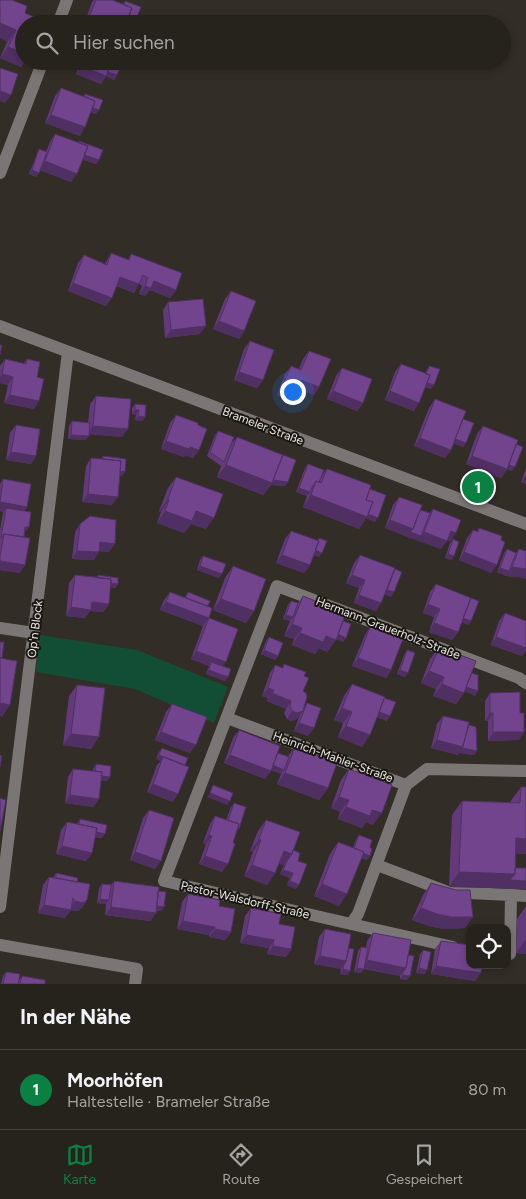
<!DOCTYPE html>
<html lang="de">
<head>
<meta charset="utf-8">
<style>
	:root { --surface:#26221c; --page:#322f29; --text:#f1f3f6; --muted:#a4a4a3; --line:#423f3b; --accent:#0b8043 }
	body { margin:0; font-family:Figtree,sans-serif; background:var(--page); color:var(--text) }
	.controls { position:absolute; right:15px; bottom:15px; display:grid; overflow:hidden; border-radius:10px; box-shadow:0 2px 8px #0003 }
	.controls button { width:45px; height:45px; display:grid; place-items:center; padding:0; border:0; border-bottom:1px solid var(--line); background:var(--surface); color:var(--text); font:25px sans-serif }
	.you { position:absolute; left:292px; top:391px; width:18px; height:18px; margin:-12px; border:4px solid #fff; border-radius:50%; background:#1a73e8; box-shadow:0 0 0 8px #1a73e833 }
	.badge { display:grid; place-items:center; width:32px; height:32px; border-radius:50%; background:var(--accent); color:#fff; font-size:16px; font-weight:700 }
	.pin { position:absolute; translate:-50% -50%; border:2px solid #fff; box-shadow:0 1px 5px #0006 }
	.list { margin:0; padding:0; list-style:none }
	h2 { display:flex; justify-content:space-between; align-items:center; height:65px; margin:0; padding:0 20px; font-size:21px }
	h2 small { font-size:16px; font-weight:400; color:var(--muted) }
	.list li { display:grid; grid-template-columns:32px 1fr auto; gap:15px; align-items:center; box-sizing:border-box; height:80px; padding:0 20px; border-top:1px solid var(--line) }
	.list b { display:block; font-size:19px; white-space:nowrap }
	.list p { margin:0; font-size:16px; white-space:nowrap; color:var(--muted) }
	.list em { font-size:16px; font-style:normal; color:var(--muted) }
	.icon { flex:none; width:28px; height:28px; fill:none; stroke:currentColor; stroke-width:2; stroke-linecap:round; stroke-linejoin:round }
	.map { position:relative; flex:none; width:526px; height:984px; overflow:hidden }
	.search { position:absolute; background:var(--surface); box-shadow:0 2px 8px #0003; left:15px; right:15px; top:15px; height:55px; display:flex; align-items:center; gap:12px; box-sizing:border-box; padding:0 18px; border-radius:28px; color:var(--muted); font-size:19px }
	.sheet { height:145px; background:var(--surface) }
	nav { display:flex; justify-content:space-around; align-items:center; box-sizing:border-box; height:70px; border-top:1px solid var(--line); background:var(--surface); font-size:14px; color:var(--muted) }
	nav a { display:grid; justify-items:center; gap:2px }
	nav .on { color:var(--accent) }
	.map>svg:first-child { display:block }
	.green { fill:#124e36 }
	.lines { fill:none; stroke-linecap:round; stroke-linejoin:round }
	.minor { stroke:#7b7676; stroke-width:12 }
	.wall { fill:#623a7a }
	.shaded-wall { fill:#503063 }
	.building { fill:#72448e; stroke:#503063 }
	.labels { text-anchor:middle; stroke-width:4; stroke-linejoin:round; paint-order:stroke }
	.street-label { font-size:12px; fill:#eae7e2; stroke:#181612 }
</style>
</head>
<body>
<div class="map">
<svg width="526" height="984" viewBox="0 0 526 984">
	<rect width="100%" height="100%" fill="#322d26"/>
	<!-- green -->
	<path class="green" d="M40,635L137,650L228,687L214,723L135,689L36,672Z"/>
	<g class="lines">
		<!-- minor -->
		<path class="minor" d="M58,24L67,0
			M0,173L43,61
			M0,326L526,524
			M0,628L34,633
			M227,718L406,785L427,769L526,771
			M406,785L358,914L351,924L164,881L277,586L519,678L526,683
			M377,865L448,892L511,895L510,954
			M511,895L526,896
			M0,907L68,352
			M351,924L453,947
			M0,945L137,969L135,984"/>
	</g>
	<!-- wall -->
	<path class="wall" d="M94,0H112L123,4L125,1L137,17L134,21L128,19L126,24H84L92,2Z
		M25,13L24,61H25L21,67L0,58L7,42Z
		M81,61H114L117,75L114,80L106,76L101,84L76,74Z
		M61,88L83,96L85,94L96,114L91,112L80,136L45,123L55,96Z
		M55,134L99,160L96,164L82,159L71,182L40,170L36,177L29,174L39,149L46,152L50,142Z
		M111,253L128,260L131,254L176,290L170,298L150,290L145,296L139,294L142,286L139,284L134,293L116,286L106,306L68,291L78,263L84,255L105,264Z
		M231,291L244,331L239,339L213,329L225,299Z
		M168,302L200,334L165,338L163,310Z
		M250,341L263,380L257,388L234,380L244,349Z
		M309,351L319,387L314,395L298,389L290,400L277,395L285,374L291,366L299,369L303,359Z
		M5,359L24,363L27,359L37,377L34,409L4,403L8,385L0,383V366Z
		M401,364L425,374L429,366L434,385L431,389L425,387L414,411L385,400L395,372Z
		M342,368L363,403L357,411L327,399L336,376Z
		M96,396L122,437L89,434L86,440L68,439L69,426L72,421L88,423L90,404Z
		M435,399L463,419L466,443L463,447L454,443L451,450L445,458L414,446L429,408Z
		M135,404L145,417L142,421L135,420L136,415L132,414V408Z
		M176,415L199,450L193,458L185,455L184,457L161,449L170,423Z
		M16,425L36,456L31,464L6,460L10,433Z
		M483,426L516,444L512,471L507,469L501,478L466,464L477,434Z
		M218,431L231,444L237,437L285,486L271,485L263,495L217,477L221,466L207,456L215,435Z
		M103,456L122,476L120,475L112,505L82,502L86,466L91,458L101,459Z
		M308,464L321,476L327,469L370,489L375,522L366,518L359,529L303,507L307,496L296,492L305,468Z
		M526,468V484L521,482Z
		M176,477L206,529L191,524L184,533L157,523L161,512L159,511L168,488Z
		M3,479L27,507L24,511L29,527L26,531H25L20,573L0,570V530L3,512L0,511V484Z
		M399,497L420,510L430,513L433,509L451,541L447,540L441,549L385,528L393,505Z
		M80,524L109,552L99,551L94,560L72,559L75,532Z
		M479,528L501,540L491,573L459,560L467,538L473,530L477,531Z
		M291,531L317,540L319,538V557L314,555L310,565L304,573L276,563L285,539Z
		M453,539L454,556L451,560L445,558L450,543Z
		M507,549L516,553L519,549L526,551V579L519,577L506,576L497,572L504,553Z
		M360,555L391,597L385,594L376,611L354,603L359,588L346,583L354,563Z
		M203,556L219,578L197,570L200,560Z
		M233,566L254,611L246,623L213,610L225,578Z
		M75,575L97,577L98,575L118,584L115,588L110,587L109,604L103,612L90,611L85,618L66,616L69,583Z
		M436,584L471,621L468,625L462,622L458,632L452,640L429,632L434,617L423,613L430,592Z
		M170,592L184,598L188,592L208,606L209,618L223,666L225,681L206,674L209,666L191,659L203,626L160,610L164,600Z
		M303,596L343,621L346,638L343,642L336,639L327,652L319,648L315,654L292,645L294,639L284,636L290,621L283,619L288,605L291,601L298,603Z
		M505,613L526,621V650L522,656L491,645L499,621Z
		M370,627L391,670L386,678L352,666L365,635Z
		M269,637L278,656L275,660L261,654L266,641Z
		M439,647L472,673L475,696L465,691L456,704L433,696L436,689L421,683L430,659Z
		M407,650L405,677L397,674L404,655Z
		M284,664L304,676V708L307,703L308,736L294,731L300,714L297,719L291,721L287,719L284,713L286,709L267,701L268,698L262,696L270,673L275,665L282,668Z
		M352,684L387,721L377,717L362,747L338,737L343,723L334,720L344,696Z
		M77,685L91,749L63,745L69,696Z
		M490,693L519,740L488,741V721H485V701Z
		M172,704L190,753L155,740L166,712Z
		M443,716L469,725L477,751L474,755L459,753L458,755L431,748L437,724Z
		M239,730L278,753L288,756L295,747L328,788L319,800L277,784L281,774L271,770L265,779L224,763L233,738Z
		M162,748L173,802L147,792L157,765L161,761L156,759L159,752Z
		M96,764L110,777L107,781L101,780L99,799L93,807L65,803L68,777L73,769L93,771V769Z
		M349,769L373,825L366,822L362,828L338,819L340,812L331,808L341,780Z
		M521,787H526V854L515,853V868H526V889L449,887L452,815L462,801L510,802Z
		M234,803L236,832L222,872L199,864L206,844L203,843L210,824L215,816L226,820L231,807Z
		M149,810L155,869L130,860L143,818Z
		M80,819L102,838L95,837L92,853L86,861L56,854L61,830L67,822L77,824Z
		M266,820L293,850L298,861L296,889L287,885L290,878L280,874L284,865L279,864L275,873L267,885L244,876L253,852L250,851L258,831Z
		M359,835L370,847L367,860L361,858L339,906L314,896L330,854L338,842L353,848L356,839Z
		M56,873L77,882L87,900L82,908L77,911L71,910L65,918L38,913L43,885L49,877L53,878Z
		M114,881L158,891L161,911H156V913L150,921L105,915L106,904L97,903L99,888L102,884L111,885Z
		M431,883L465,928L443,929L429,926L412,920L423,895Z
		M188,894L219,906L231,932L225,940L209,937V935L177,929L182,902Z
		M526,906V954L516,953L517,919Z
		M251,908L279,924L291,949L286,957L267,954L269,948L240,943L245,916Z
		M325,929L349,948L350,971L347,975L340,974L341,969L314,964L319,937Z
		M373,933L408,955L407,980L400,979V976L364,969L361,973L354,972L358,951L361,947L366,948L367,941Z
		M441,941L475,981L431,974L435,949Z
		M423,950L425,974L416,973L420,954Z
		M6,972L19,980L22,976L45,984H1L3,976Z"/>
	<!-- shaded-wall -->
	<path class="shaded-wall" d="M128,14L137,17L134,21L125,18Z
		M0,23L16,30L7,42L0,38Z
		M8,47L24,53V61H25L21,67L0,58Z
		M82,66L107,71L117,75L114,80L106,76L101,84L76,74Z
		M0,91L11,95L5,103L0,101Z
		M92,107L99,110L96,114L89,111Z
		M51,115L85,127L80,136L45,123Z
		M83,154L99,160L96,164L80,159Z
		M45,161L77,174L71,182L39,169Z
		M32,170L39,173L36,177L29,174Z
		M120,277L139,284L134,293L114,285Z
		M154,281L176,290L170,298L150,290L145,296L139,294L145,286Z
		M73,283L112,298L106,306L68,291Z
		M219,321L244,331L239,339L213,329Z
		M206,326L200,334L165,338L171,330Z
		M239,372L263,380L257,388L234,380Z
		M2,374L13,377L8,385L0,383V377Z
		M301,380L319,387L314,395L296,388Z
		M426,382L434,385L431,389L423,386Z
		M282,387L296,392L290,400L277,395Z
		M333,391L363,403L357,411L327,399Z
		M390,391L419,403L414,411L385,400Z
		M10,395L39,401L34,409L4,403Z
		M135,410H139L136,415L132,414Z
		M138,416L145,417L142,421L135,420Z
		M93,426L128,429L122,437L87,434Z
		M71,435L89,436L86,440L68,439Z
		M420,438L451,450L445,458L414,446Z
		M454,438L466,443L463,447L451,443Z
		M166,441L190,447L199,450L193,458L185,455L184,457L161,449Z
		M11,452L36,456L31,464L6,460Z
		M472,456L507,469L501,478L466,464Z
		M508,464L515,467L512,471L505,468Z
		M226,465L270,480L288,482L285,486L271,485L263,495L217,477Z
		M118,471L125,472L122,476L115,475Z
		M526,475V484L521,482Z
		M299,488L310,492L307,496L296,492Z
		M88,494L118,497L112,505L82,502Z
		M311,495L366,513L378,518L375,522L366,518L359,529L303,507Z
		M168,499L169,500L161,512L159,511Z
		M0,502L27,507L22,515L6,508L3,512L0,511Z
		M165,511H196L214,518L206,529L191,524L184,533L157,523Z
		M390,520L413,529L407,537L385,528Z
		M25,527H29L26,531H22Z
		M451,531L456,533L451,541L445,539Z
		M410,532L421,536L424,532L447,541L441,549L407,537Z
		M100,542L115,544L109,552L94,551Z
		M314,550L322,553L319,557L311,554Z
		M77,551L99,552L94,560L72,559Z
		M464,552L497,565L491,573L459,560Z
		M448,554L454,556L451,560L445,558Z
		M282,555L310,565L304,573L276,563Z
		M0,561L25,565L20,573L0,570Z
		M200,566L222,574L219,578L197,570Z
		M512,567L526,569V579L519,577L506,576Z
		M500,568L509,571L506,576L497,572Z
		M352,575L365,580L359,588L346,583Z
		M98,582L118,584L115,588L95,586Z
		M386,589L394,592L391,597L383,593Z
		M359,595L381,603L376,611L354,603Z
		M221,599L254,611L246,623L213,610Z
		M92,602L109,604L103,612L90,611L85,618L66,616L71,607Z
		M166,602L209,618L203,626L160,610Z
		M428,604L440,609L434,617L423,613Z
		M286,615L293,617L290,621L283,619Z
		M462,617L471,621L468,625L459,621Z
		M434,623L458,632L452,640L429,632Z
		M292,624L302,628L294,639L284,636Z
		M300,633L326,636L336,640L327,652L319,648L315,654L292,645Z
		M336,634L346,638L343,642L333,638Z
		M496,637L526,648V650L522,656L491,645Z
		M264,650L278,656L275,660L261,654Z
		M196,651L226,662L220,670L211,662L209,666L191,659Z
		M358,658L391,670L386,678L352,666Z
		M209,670L228,677L225,681L206,674Z
		M400,670L408,673L405,677L397,674Z
		M429,671L444,677L436,689L421,683Z
		M442,684L464,693L456,704L433,696Z
		M464,686L478,691L475,696L462,690Z
		M268,688L274,690L268,698L262,696Z
		M272,693L291,701L286,709L267,701Z
		M0,703L10,705L2,717L0,716Z
		M342,708L352,712L343,723L334,720Z
		M292,711H303L297,719L291,721L287,719Z
		M377,711L390,716L387,721L374,715Z
		M490,713H493L488,721H485Z
		M299,723L314,728L308,736L294,731Z
		M346,726L370,735L362,747L338,737Z
		M161,732L196,745L190,753L155,740Z
		M493,732H524L519,740L488,741Z
		M71,734L99,737L91,749L63,745Z
		M437,740L477,751L474,755L459,753L458,755L431,748Z
		M159,755L185,765L163,757L161,761L156,759Z
		M230,755L271,771L265,779L224,763Z
		M272,765L284,770L281,774L269,769Z
		M285,773L328,788L319,800L277,784Z
		M95,775L110,777L107,781L92,779Z
		M153,784L178,794L173,802L147,792Z
		M210,793L230,801L227,805L207,797Z
		M70,795L99,799L93,807L65,803Z
		M339,797L349,800L340,812L331,808Z
		M346,807L372,810L382,813L373,825L366,822L362,828L338,819Z
		M78,829L105,834L102,838L75,833Z
		M209,835L212,836L206,844L203,843Z
		M516,838L526,839V854L505,853Z
		M259,839L261,840L253,852L250,851Z
		M62,846L92,853L86,861L56,854Z
		M284,851L292,854L284,865L275,862Z
		M135,852L161,861L155,869L130,860Z
		M361,853L370,856L367,860L358,857Z
		M205,856L228,864L222,872L199,864Z
		M252,865L275,873L267,885L244,876Z
		M283,870L293,873L290,878L280,874Z
		M459,872L515,874L526,881V889L449,887Z
		M290,881L299,885L296,889L287,885Z
		M322,884L347,894L339,906L314,896Z
		M100,899L109,900L106,904L97,903Z
		M87,900L82,908L77,911L70,909L75,901Z
		M44,905L71,910L65,918L38,913Z
		M154,906L164,907L161,911L151,910Z
		M111,907L156,913L150,921L105,915Z
		M421,908L473,917L465,928L443,929L429,926L412,920Z
		M183,921L215,927L209,935L177,929Z
		M215,929L231,932L225,940L209,937Z
		M246,935L274,940L269,948L240,943Z
		M526,939V954L516,953Z
		M273,946L291,949L286,957L267,954Z
		M320,956L346,961L341,969L314,964Z
		M367,960L406,968L400,976L362,968Z
		M436,966L481,973L475,981L431,974Z
		M357,968L364,969L361,973L354,972Z
		M419,968L427,970L425,974L416,973Z
		M343,969L350,971L347,975L340,974Z
		M403,975L410,976L407,980L400,979Z"/>
	<!-- building -->
	<path class="building" d="M0,0H12L27,6L25,13L43,21L42,24H24V53L8,47L16,30L0,23Z
		M96,0H112L132,8L126,24H91L87,22Z
		M125,1L141,7L137,17L129,15L132,8L124,4Z
		M84,61H112L106,76L82,66Z
		M112,61H114L122,64L117,75L108,72Z
		M0,68L18,74L11,95L0,91Z
		M61,88L95,101L85,127L51,115Z
		M85,94L103,100L99,110L93,108L95,101L84,96Z
		M55,134L88,146L77,174L45,161Z
		M79,141L103,150L99,160L84,155L88,146L79,143Z
		M39,149L47,152L39,173L32,170Z
		M111,253L129,260L131,254L182,273L176,290L154,281L151,288L145,286L148,278L143,275L139,284L120,277L112,298L73,283L84,255L107,265Z
		M231,291L256,301L244,331L219,321Z
		M203,299L206,326L171,330L168,302Z
		M250,341L274,350L263,380L239,372Z
		M0,345H2L0,355Z
		M309,351L331,359L319,387L301,380L296,392L282,387L291,366L301,370Z
		M5,359L26,364L27,359L40,362L37,377L44,379L39,401L10,395L13,377L2,374Z
		M401,364L430,375L419,403L390,391Z
		M429,366L440,369L434,385L427,383L430,375L426,374Z
		M342,368L372,379L363,403L333,391Z
		M96,396L131,399L128,429L93,426Z
		M435,399L466,411L451,450L420,438Z
		M135,404L146,405L145,417L138,416L139,410H135Z
		M176,415L198,423V425L207,429L199,450L190,447L189,449L166,441Z
		M463,419L474,423L466,443L455,439Z
		M72,421L90,423L89,436L71,435Z
		M16,425L40,429L36,456L11,452Z
		M483,426L518,440L507,469L472,456Z
		M218,431L234,437L224,462L210,452Z
		M237,437L283,455L272,483L226,465Z
		M516,444L523,447L515,467L509,465Z
		M281,454L296,460L288,482L273,480L283,455Z
		M103,456L126,459L125,472L120,471L121,461L103,459Z
		M91,458L121,461L118,497L88,494Z
		M308,464L324,470L319,482L316,481L311,489L310,492L299,488Z
		M327,469L371,485L366,500L373,502L367,517L311,495L316,481L321,483Z
		M176,477L223,494L214,518L196,511L192,521L165,511L169,500L168,499Z
		M3,479L31,484L27,507L0,502Z
		M370,489L386,495L378,518L368,514L373,502L366,500Z
		M399,497L422,505L413,529L390,520Z
		M6,508L31,512L29,527H25L24,537L4,534L1,538Z
		M433,509L461,520L456,533L451,531L447,541L424,532Z
		M420,510L430,513L421,536L410,532L413,529Z
		M90,516L116,520L115,544L100,542L99,552L77,551L80,524Z
		M479,528L502,536L501,540L505,542L497,565L464,552L473,530L478,532Z
		M291,531L319,541L310,565L282,555Z
		M4,534L30,538L25,565L0,561V556Z
		M319,538L327,541L322,553L315,550L319,541L318,540Z
		M453,539L459,542L454,556L448,554Z
		M507,549L516,553L509,571L500,568Z
		M519,549L526,551V569L512,567Z
		M360,555L395,568L381,603L359,595L365,580L352,575Z
		M203,556L226,564L222,574L200,566Z
		M233,566L266,579L254,611L221,599Z
		M395,569L402,572L394,592L387,590Z
		M75,575L111,579L109,604L92,602L91,610L71,607Z
		M98,575L118,578V584L111,583V579L98,578Z
		M436,584L471,598L458,632L434,623L440,609L428,604Z
		M170,592L212,608L209,618L238,629L226,662L196,651L209,618L166,602Z
		M188,592L210,601L208,606L186,598Z
		M303,596L346,613L336,640L326,636L323,642L300,633L302,628L292,624Z
		M471,598L479,601L471,621L463,618Z
		M291,601L298,603L293,617L286,615Z
		M505,613L526,621V648L496,637Z
		M343,621L351,624L346,638L338,634Z
		M370,627L403,639L391,670L358,658Z
		M269,637L283,643L278,656L264,650Z
		M0,642H4L2,658H0Z
		M439,647L476,661L464,693L442,684L444,677L429,671Z
		M407,650L415,653L408,673L400,670Z
		M0,658L17,661L10,705L0,703Z
		M211,662L231,669L228,677L209,670Z
		M284,664L306,672L304,676L309,678L303,691L306,693L307,697L303,711L297,713L292,711L290,705L291,701L272,693L274,690L268,688L275,665L283,668Z
		M472,673L478,675V691L466,687Z
		M352,684L385,697L370,735L346,726L352,712L342,708Z
		M77,685L105,688L99,737L71,734Z
		M520,692V713H524V732H493V713H490V693Z
		M384,698L396,702L390,716L379,712Z
		M307,703L321,708L314,728L299,723Z
		M172,704L207,717L196,745L161,732Z
		M443,716L469,722L463,747L437,740Z
		M469,725L476,727L477,751L462,748Z
		M239,730L280,746L271,771L230,755Z
		M295,747L337,763L328,788L285,773Z
		M162,748L188,758L185,765L159,755Z
		M278,753L289,757L284,770L273,765Z
		M0,755L2,756L0,767Z
		M163,757L189,767L178,794L153,784Z
		M96,764L111,766L110,777L101,776L102,772L95,771Z
		M73,769L102,772L99,799L70,795Z
		M349,769L392,785L382,813L372,810L370,816L346,807L349,800L339,797Z
		M213,785L233,793L230,801L210,793Z
		M521,787H526V839L516,838L515,874L459,872L462,801L520,803Z
		M0,798L6,800L0,831Z
		M234,803L246,807L239,829L238,828L239,824L228,820Z
		M149,810L174,818L161,861L135,852Z
		M215,816L239,824L233,843L235,844L228,864L205,856L212,836L209,835Z
		M80,819L107,825L105,834L96,832L97,828L79,824Z
		M266,820L300,832L292,854L284,851L275,873L252,865L261,840L259,839Z
		M67,822L97,828L92,853L62,846Z
		M359,835L372,840L370,847L372,849L370,856L363,853L364,852L354,848Z
		M338,842L364,852L347,894L322,884Z
		M293,850L300,853L298,861L307,864L299,885L290,881L293,873L283,870L287,861L292,854Z
		M515,868H526V881L510,880L515,874Z
		M56,873L78,878L77,882L56,878Z
		M49,877L90,884L87,900L83,903L75,901L73,898L71,910L44,905Z
		M114,881L159,887L156,913L111,907Z
		M431,883L456,890H470L473,917H451L437,914L421,908Z
		M102,884L111,885L109,900L100,899Z
		M158,891L166,892L164,907L157,906Z
		M188,894L220,900L219,906L235,909L231,932L215,929V927L183,921Z
		M251,908L281,914L279,924L295,927L291,949L273,946L274,940L246,935Z
		M325,929L351,934L346,961L320,956Z
		M373,933L411,940L406,968L367,960Z
		M441,941L470,945V965H482L481,973L436,966Z
		M361,947L368,948L364,969L357,968Z
		M349,948L354,949L350,971L343,969L344,965L346,961Z
		M423,950L431,952L427,970L419,968Z
		M408,955L414,956L410,976L403,975V972L406,968Z
		M6,972L20,974L18,984H3Z
		M22,976L45,980V984H20Z"/>
	<g class="labels">
		<!-- street labels -->
		<g class="street-label">
			<text transform="translate(263 426) rotate(21)" y="4">Brameler Straße</text>
			<text transform="translate(388 628) rotate(21)" y="4">Hermann-Grauerholz-Straße</text>
			<text transform="translate(35 629) rotate(-83)" y="4">Op'n Block</text>
			<text transform="translate(333 757) rotate(20)" y="4">Heinrich-Mahler-Straße</text>
			<text transform="translate(245 900) rotate(13)" y="4">Pastor-Walsdorff-Straße</text>
		</g>
	</g>
</svg>
<div class="controls">
<button><svg class="icon" aria-label="locate" viewBox="0 0 24 24"><circle cx="12" cy="12" r="6"/><path d="M12 2v4M12 18v4M2 12h4M18 12h4"/></svg></button>
</div>
<div class="you"></div>
<div class="pin badge" style="left:478px;top:487px">1</div>
<div class="search"><svg class="icon" aria-label="search" viewBox="0 0 24 24"><circle cx="10" cy="10" r="6"/><path d="M15 15l6 6"/></svg>Hier suchen</div>
</div>
<section class="sheet">
<h2>In der Nähe<small></small></h2>
<ul class="list">
<li><span class="badge">1</span><div><b>Moorhöfen</b><p>Haltestelle · Brameler Straße</p></div><em>80 m</em></li>
</ul>
</section>
<nav>
<a class="on"><svg class="icon" aria-label="map" viewBox="0 0 24 24"><path d="M3 6l6-2 6 2 6-2v14l-6 2-6-2-6 2zM9 4v14M15 6v14"/></svg>Karte</a>
<a><svg class="icon" aria-label="directions" viewBox="0 0 24 24"><path d="M12 3l9 9-9 9-9-9zM9 14v-3h6M13 9l2 2-2 2"/></svg>Route</a>
<a><svg class="icon" aria-label="saved" viewBox="0 0 24 24"><path d="M7 4h10v16l-5-4-5 4z"/></svg>Gespeichert</a>
</nav>
</body>
</html>
